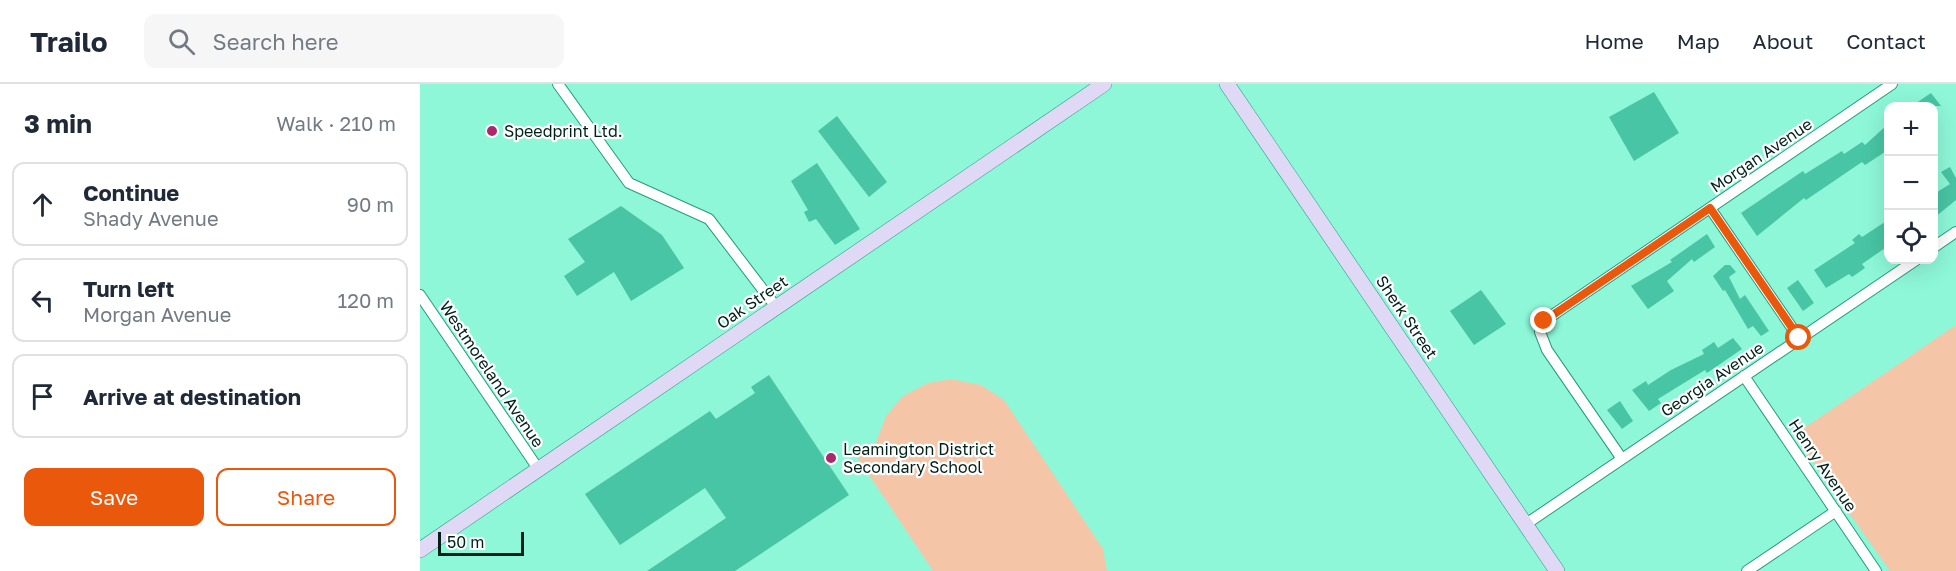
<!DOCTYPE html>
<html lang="en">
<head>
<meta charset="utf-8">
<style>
	:root { --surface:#fff; --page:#f6f6f7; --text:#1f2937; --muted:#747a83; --line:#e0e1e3; --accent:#ea580c }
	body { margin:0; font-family:"Golos Text",sans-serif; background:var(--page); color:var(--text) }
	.controls { position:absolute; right:18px; top:18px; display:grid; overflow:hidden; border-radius:12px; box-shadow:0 6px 24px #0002 }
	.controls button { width:54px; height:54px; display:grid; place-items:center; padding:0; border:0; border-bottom:2px solid var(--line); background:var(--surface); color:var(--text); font:30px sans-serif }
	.scale { position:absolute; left:18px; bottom:15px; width:86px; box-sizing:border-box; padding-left:6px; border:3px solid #002118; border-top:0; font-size:16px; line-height:21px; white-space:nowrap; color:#002118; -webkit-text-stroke:4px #fff; paint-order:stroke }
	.stop { position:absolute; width:18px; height:18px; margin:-14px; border:4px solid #ea580c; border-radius:50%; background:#fff }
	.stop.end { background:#ea580c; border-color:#fff; box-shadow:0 2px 6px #0008 }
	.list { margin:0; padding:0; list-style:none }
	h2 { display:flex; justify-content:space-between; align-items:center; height:78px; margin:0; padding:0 24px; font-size:26px }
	h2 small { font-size:20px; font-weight:400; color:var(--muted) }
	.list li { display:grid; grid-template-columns:39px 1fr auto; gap:18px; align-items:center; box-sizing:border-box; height:84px; margin:0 12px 12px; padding:0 12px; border:2px solid var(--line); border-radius:12px }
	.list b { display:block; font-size:22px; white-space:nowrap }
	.list p { margin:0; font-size:20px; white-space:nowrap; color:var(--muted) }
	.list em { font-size:20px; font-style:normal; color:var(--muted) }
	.actions { display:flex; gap:12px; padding:18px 24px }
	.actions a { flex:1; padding:14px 0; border:2px solid var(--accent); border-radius:12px; text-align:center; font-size:21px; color:var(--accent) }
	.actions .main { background:var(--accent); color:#fff }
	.icon { flex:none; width:33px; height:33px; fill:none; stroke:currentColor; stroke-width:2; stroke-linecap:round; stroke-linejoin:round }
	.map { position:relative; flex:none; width:1536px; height:487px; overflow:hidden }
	header { display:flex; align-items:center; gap:36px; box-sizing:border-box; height:84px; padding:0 30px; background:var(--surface); border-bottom:2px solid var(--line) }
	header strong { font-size:28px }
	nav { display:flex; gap:33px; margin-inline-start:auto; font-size:21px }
	.search { width:420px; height:54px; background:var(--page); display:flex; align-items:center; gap:15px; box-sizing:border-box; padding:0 21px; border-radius:12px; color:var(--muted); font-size:22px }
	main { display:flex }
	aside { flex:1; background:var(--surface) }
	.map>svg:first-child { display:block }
	.green { fill:#f5c5a8 }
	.building { fill:#48c5a4 }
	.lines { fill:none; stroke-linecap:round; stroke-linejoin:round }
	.street-casing { stroke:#289b7f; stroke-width:12 }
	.secondary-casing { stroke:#289b7f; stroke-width:16 }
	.street { stroke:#fff; stroke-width:10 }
	.secondary { stroke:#e0d9f6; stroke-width:15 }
	.route { stroke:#ea580c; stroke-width:8 }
	.poi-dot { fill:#ab276f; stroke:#fff; stroke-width:2 }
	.labels { text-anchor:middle; stroke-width:4.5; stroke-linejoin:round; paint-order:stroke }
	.poi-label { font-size:16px; fill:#002118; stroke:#fff; text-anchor:start }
	.street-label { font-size:16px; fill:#002118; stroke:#fff }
</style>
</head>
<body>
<header>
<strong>Trailo</strong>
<div class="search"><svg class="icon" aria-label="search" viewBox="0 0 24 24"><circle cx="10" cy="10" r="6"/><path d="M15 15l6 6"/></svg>Search here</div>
<nav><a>Home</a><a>Map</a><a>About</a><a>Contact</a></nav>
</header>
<main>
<aside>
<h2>3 min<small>Walk · 210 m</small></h2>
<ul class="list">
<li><svg class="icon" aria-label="ahead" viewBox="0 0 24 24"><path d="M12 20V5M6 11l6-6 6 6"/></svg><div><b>Continue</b><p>Shady Avenue</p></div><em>90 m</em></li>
<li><svg class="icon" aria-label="left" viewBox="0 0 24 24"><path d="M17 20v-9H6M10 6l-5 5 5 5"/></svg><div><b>Turn left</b><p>Morgan Avenue</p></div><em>120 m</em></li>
<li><svg class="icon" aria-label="arrive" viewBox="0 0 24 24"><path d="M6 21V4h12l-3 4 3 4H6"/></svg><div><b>Arrive at destination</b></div></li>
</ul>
<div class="actions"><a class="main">Save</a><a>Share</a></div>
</aside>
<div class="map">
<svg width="1536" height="487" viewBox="0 0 1536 487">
	<rect width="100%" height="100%" fill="#8df7d7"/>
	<!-- green -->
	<path class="green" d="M1536,241V487H1470L1374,351Z
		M531,295L561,301L584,316L683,465L687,487H513L437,373L455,361L466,332L483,312L508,299Z"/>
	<!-- building -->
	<path class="building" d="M1234,8L1259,49L1214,77L1189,33Z
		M1511,9L1521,22H1492Z
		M417,32L467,98L449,113L398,47Z
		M1468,40V66L1445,81L1442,78L1386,116L1384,114L1337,152L1321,129L1383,87L1385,90L1422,67L1424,70L1442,58L1445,61Z
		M397,79L440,145L415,161L396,135L389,138L384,128L388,126L371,97Z
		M1530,83L1536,94V116L1514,134V110L1530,100L1521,88Z
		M201,122L242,151L264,184L211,217L194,188L157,212L144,192L165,178L148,155Z
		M1468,136V162L1442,180L1445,184L1432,193L1429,190L1406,204L1394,186L1435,159L1432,156L1439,150L1442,153Z
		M1287,150L1295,163L1274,178L1272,175L1247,197L1254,207L1228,225L1211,202L1252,178L1250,176Z
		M1305,181H1310L1316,188L1309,193L1320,215L1325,211L1349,247L1341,252L1333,242L1328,245L1305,206L1303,207L1293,192Z
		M1378,196L1394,219L1383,227L1367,204Z
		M1061,206L1086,240L1054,261L1030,227Z
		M1313,254L1322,265L1287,289L1285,286L1238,315L1241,319L1229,327L1212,306L1226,297L1228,301L1251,286L1284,270L1282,266L1294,258L1298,264Z
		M349,291L429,411L315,487H227L306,434L285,404L200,461L165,410L290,327L296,335L335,309L331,303Z
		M1200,317L1213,337L1202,345L1187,326Z"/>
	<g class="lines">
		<defs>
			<path id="street" d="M138,0L209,99L289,135L356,223
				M1290,124L1379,254
				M1514,163L1536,148
				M0,211L119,386
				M1324,292L1456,487
				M1202,375L1127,266L1120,248L1124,237L1472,0
				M1106,440L1496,176
				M1327,487L1416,427"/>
			<path id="secondary" d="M807,0L1137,487
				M0,466L684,0"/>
		</defs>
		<!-- street casing -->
		<use href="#street" class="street-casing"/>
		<!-- secondary casing -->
		<use href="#secondary" class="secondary-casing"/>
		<!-- street -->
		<use href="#street" class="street"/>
		<!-- secondary -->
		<use href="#secondary" class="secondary"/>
	</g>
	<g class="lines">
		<!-- route -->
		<path class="route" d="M1124,237L1290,124L1379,254"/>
	</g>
	<!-- markers -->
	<g class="poi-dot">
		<circle cx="72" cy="47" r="6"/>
		<circle cx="411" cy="374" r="6"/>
	</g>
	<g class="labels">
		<!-- poi labels -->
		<g class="poi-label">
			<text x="84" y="53">Speedprint Ltd.</text>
			<text x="423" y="371">Leamington District<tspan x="423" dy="18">Secondary School</tspan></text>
		</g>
		<!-- street labels -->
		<g class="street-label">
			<text transform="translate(1341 71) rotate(-34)" y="6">Morgan Avenue</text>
			<text transform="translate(332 218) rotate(-34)" y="6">Oak Street</text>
			<text transform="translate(987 233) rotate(56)" y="6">Sherk Street</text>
			<text transform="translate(72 290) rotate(56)" y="6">Westmoreland Avenue</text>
			<text transform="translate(1292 295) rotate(-34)" y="6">Georgia Avenue</text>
			<text transform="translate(1403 381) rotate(56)" y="6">Henry Avenue</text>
		</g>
	</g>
</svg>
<div class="controls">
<button>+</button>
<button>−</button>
<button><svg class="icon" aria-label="locate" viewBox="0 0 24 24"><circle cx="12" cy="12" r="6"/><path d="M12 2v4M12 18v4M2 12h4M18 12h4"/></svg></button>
</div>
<div class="scale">50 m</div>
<div class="stop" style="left:1379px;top:254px"></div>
<div class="stop end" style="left:1124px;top:237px"></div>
</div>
</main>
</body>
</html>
